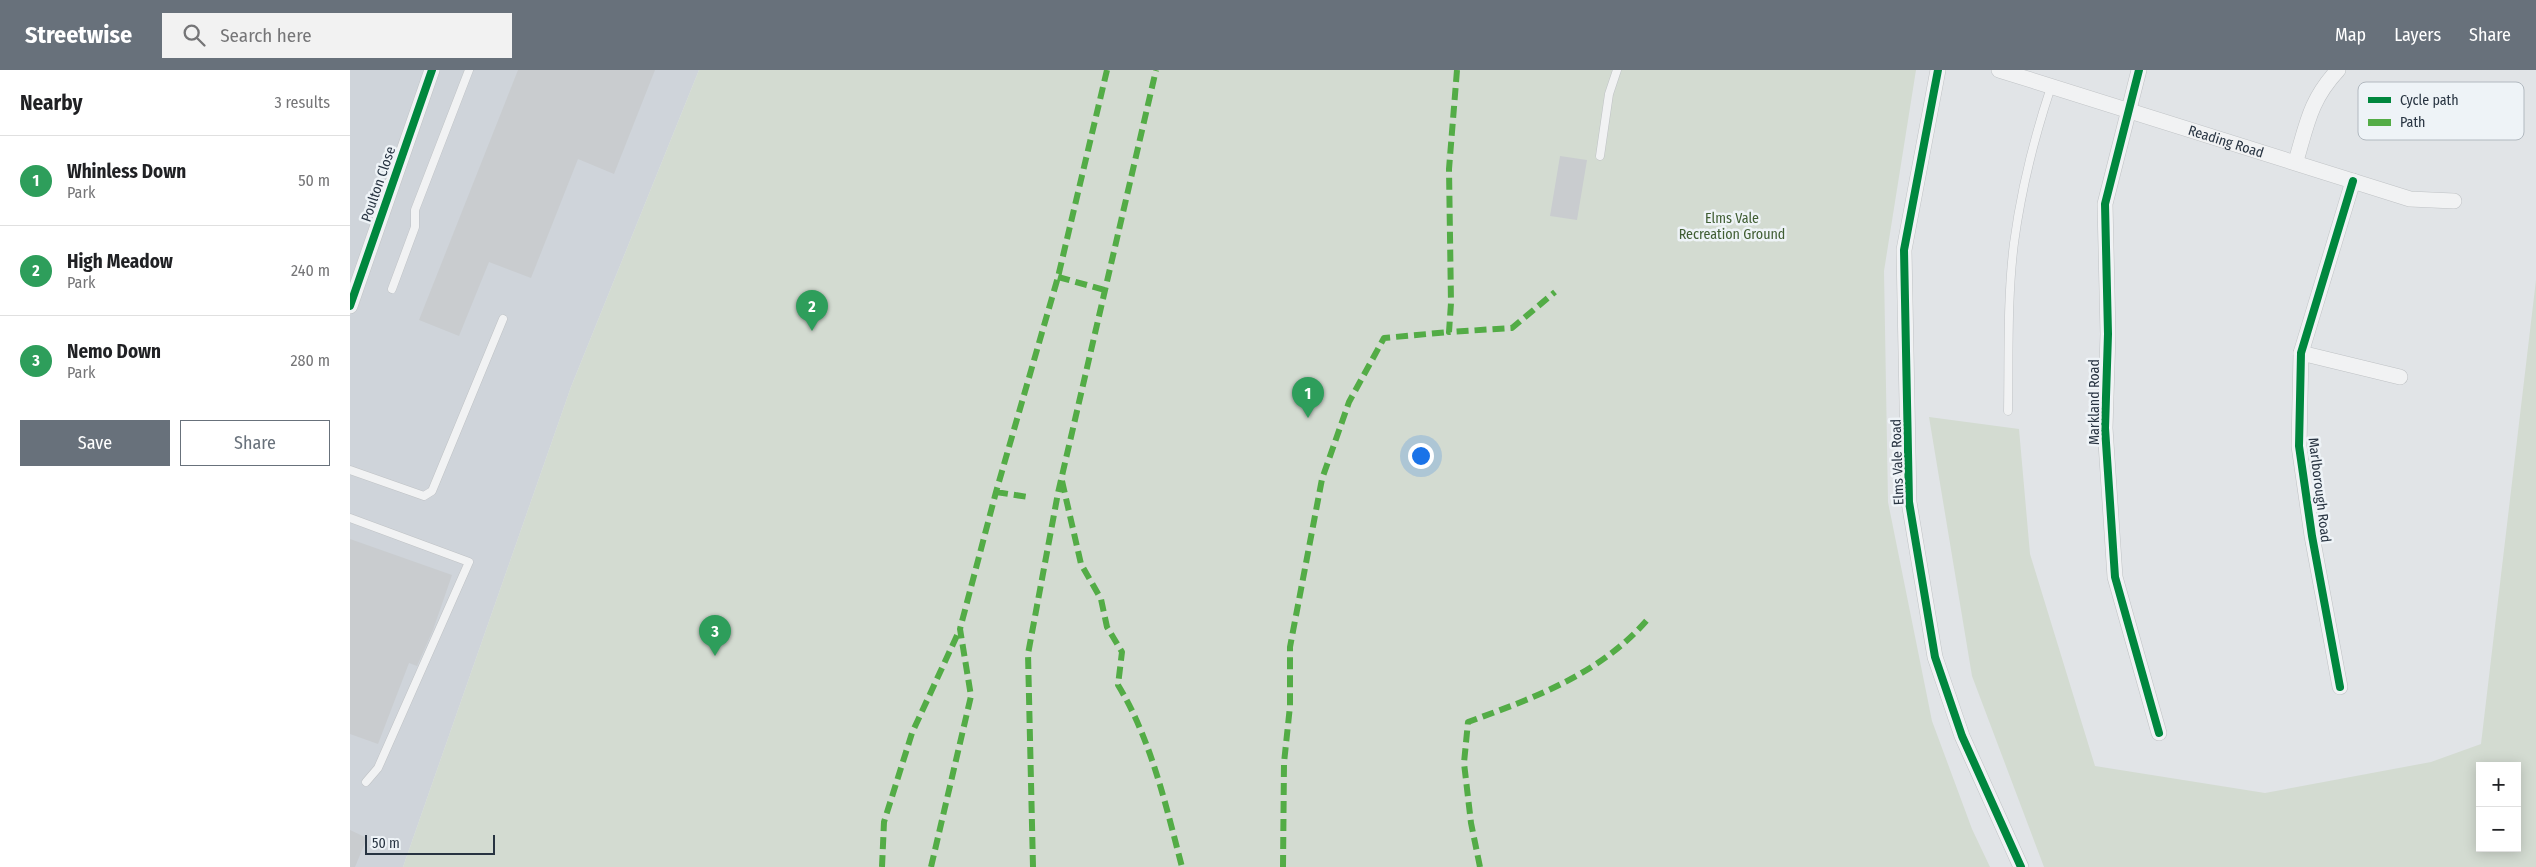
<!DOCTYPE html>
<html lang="en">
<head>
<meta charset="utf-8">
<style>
	:root { --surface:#fff; --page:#f2f2f2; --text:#202124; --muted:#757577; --line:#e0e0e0; --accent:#68717b }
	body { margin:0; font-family:"Fira Sans Condensed",sans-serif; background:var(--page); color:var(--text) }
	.controls { position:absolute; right:15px; bottom:15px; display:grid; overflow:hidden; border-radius:0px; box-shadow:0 2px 12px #0003 }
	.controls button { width:45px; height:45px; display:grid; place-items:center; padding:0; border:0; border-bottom:1px solid var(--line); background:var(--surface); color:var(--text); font:25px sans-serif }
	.scale { position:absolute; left:15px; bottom:12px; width:130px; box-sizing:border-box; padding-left:5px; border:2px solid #273341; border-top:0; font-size:14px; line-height:18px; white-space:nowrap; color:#273341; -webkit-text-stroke:4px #eef3f7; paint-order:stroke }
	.you { position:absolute; left:1070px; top:385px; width:18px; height:18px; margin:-12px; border:4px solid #fff; border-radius:50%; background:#1a73e8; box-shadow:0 0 0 8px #1a73e833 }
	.badge { display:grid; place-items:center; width:32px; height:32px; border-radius:50%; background:var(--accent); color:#fff; font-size:16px; font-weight:700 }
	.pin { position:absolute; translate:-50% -41px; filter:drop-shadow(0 1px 2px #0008) }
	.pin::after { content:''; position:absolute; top:26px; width:18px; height:15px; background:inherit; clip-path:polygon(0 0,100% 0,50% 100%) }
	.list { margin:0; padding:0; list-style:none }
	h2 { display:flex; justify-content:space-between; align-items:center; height:65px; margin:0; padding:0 20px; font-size:21px }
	h2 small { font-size:16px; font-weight:400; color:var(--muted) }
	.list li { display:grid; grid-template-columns:32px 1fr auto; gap:15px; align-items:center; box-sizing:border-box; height:90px; padding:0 20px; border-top:1px solid var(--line) }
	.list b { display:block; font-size:19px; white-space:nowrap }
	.list p { margin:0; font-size:16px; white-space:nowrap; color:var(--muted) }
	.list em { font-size:16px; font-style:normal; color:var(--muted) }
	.actions { display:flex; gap:10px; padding:15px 20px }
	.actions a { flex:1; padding:11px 0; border:1px solid var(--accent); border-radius:0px; text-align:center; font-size:18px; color:var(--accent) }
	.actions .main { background:var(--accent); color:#fff }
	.icon { flex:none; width:28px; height:28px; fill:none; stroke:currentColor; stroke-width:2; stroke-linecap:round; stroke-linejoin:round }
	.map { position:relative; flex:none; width:2186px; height:797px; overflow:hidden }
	header { display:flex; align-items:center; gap:30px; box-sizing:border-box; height:70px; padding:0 25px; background:var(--accent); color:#fff }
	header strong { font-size:24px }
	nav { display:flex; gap:28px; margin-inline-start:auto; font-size:18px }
	.search { width:350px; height:45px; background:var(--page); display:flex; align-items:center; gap:12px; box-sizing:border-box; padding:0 18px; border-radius:0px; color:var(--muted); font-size:19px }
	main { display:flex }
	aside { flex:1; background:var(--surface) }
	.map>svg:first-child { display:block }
	.built { fill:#cfd4da }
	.green { fill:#d3dbd1; fill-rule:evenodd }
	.building { fill:#c9cccf }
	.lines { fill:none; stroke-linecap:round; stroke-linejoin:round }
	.lane-casing { stroke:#bfc2c5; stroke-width:9 }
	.street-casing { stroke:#bfc2c5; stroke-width:16 }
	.lane { stroke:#f1f2f3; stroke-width:8 }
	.street { stroke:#f1f2f3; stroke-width:15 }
	.quiet { stroke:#53ac46; stroke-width:6; stroke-dasharray:12 6; stroke-linecap:butt }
	.cycleway-casing { stroke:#eef3f7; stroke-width:11 }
	.cycleway { stroke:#00873e; stroke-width:8 }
	.labels { text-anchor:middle; stroke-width:5; stroke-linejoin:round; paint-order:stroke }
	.street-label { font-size:14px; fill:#273341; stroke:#eef3f7 }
	.park-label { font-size:14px; fill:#405e33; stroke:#eef3f7 }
	.key { fill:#eef3f7; stroke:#b2b9c0; stroke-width:1 }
	.key-label { font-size:14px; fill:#273341 }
</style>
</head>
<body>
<header>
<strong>Streetwise</strong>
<div class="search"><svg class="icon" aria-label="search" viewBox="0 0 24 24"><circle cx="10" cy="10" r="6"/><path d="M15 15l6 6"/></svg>Search here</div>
<nav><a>Map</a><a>Layers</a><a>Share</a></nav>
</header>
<main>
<aside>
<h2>Nearby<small>3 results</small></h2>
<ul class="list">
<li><span class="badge" style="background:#2e9e5b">1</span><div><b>Whinless Down</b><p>Park</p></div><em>50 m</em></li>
<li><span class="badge" style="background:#2e9e5b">2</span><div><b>High Meadow</b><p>Park</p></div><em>240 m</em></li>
<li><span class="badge" style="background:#2e9e5b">3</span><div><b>Nemo Down</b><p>Park</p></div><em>280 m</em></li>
</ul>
<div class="actions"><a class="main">Save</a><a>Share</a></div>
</aside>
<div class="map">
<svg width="2186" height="797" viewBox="0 0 2186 797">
	<rect width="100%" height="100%" fill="#e1e4e7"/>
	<!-- built -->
	<path class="built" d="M0,0H349L221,317L53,797H0Z"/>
	<!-- green -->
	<path class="green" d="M349,0H1566L1534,201L1538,432L1582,651L1622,759L1640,797H53L221,317Z
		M2186,210V797H1694L1622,606L1579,347L1669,359L1680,484L1745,696L1915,723L2081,692L2131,674ZM2130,696H2167V778H2130Z"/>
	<!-- building -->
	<path class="building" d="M168,0H305L264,104L228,89L181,208L139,192L109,266L69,250Z
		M1210,86L1237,90L1227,150L1200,146Z
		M0,469L102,505L83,560L67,596L59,593L28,674L0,664Z
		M0,760L17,768L5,797H0Z"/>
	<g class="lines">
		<defs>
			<path id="lane" d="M1250,86L1259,24L1267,0
				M42,219L65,157V140L119,0
				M1658,341C1659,286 1657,229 1664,173C1671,121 1684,68 1701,17
				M0,400L74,426L82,421L153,249
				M0,448L119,492L28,698L16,712"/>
			<g id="street">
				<path d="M1588,0L1554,180L1559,432L1585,587L1612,666L1671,797"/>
				<path id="s1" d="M1649,0L2060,129L2104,131"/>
				<path d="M1789,0L1755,134L1758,264L1755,358L1765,507L1809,663"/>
				<path d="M1946,91C1957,54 1960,30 1988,0"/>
				<path d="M0,236L82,0"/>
				<path d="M1951,283L2050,307"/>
				<path d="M1990,617L1962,466L1949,376L1951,283L2003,111"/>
			</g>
		</defs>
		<!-- lane casing -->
		<use href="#lane" class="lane-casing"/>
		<!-- street casing -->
		<use href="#street" class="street-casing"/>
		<!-- lane -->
		<use href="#lane" class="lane"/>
		<!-- street -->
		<use href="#street" class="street"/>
		<!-- quiet -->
		<path class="quiet" d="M1107,0L1099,99L1101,233L1099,262L1162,258L1205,222
			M708,207L755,220
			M712,411L731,494L751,529L757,557L772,582L768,615C801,669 816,736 832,797
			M646,422L678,427
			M532,797L534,752L562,663L610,559
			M581,797L621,626L610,559L646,422L708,207L757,0
			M683,797L678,584L708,423L806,0
			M933,797L934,693L940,636V577L972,409L999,332L1034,268L1099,262
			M1130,797L1121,753L1114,693L1118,652C1184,628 1250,604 1297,550"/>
		<defs>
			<path id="cycleway" d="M1588,0L1554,180L1559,432L1585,587L1612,666L1671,797
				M1789,0L1755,134L1758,264L1755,358L1765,507L1809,663
				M0,236L82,0
				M1990,617L1962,466L1949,376L1951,283L2003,111"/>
		</defs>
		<!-- cycleway casing -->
		<use href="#cycleway" class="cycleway-casing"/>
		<!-- cycleway -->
		<use href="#cycleway" class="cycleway"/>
	</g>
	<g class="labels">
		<!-- street labels -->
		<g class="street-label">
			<text dy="5" stroke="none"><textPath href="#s1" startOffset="238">Reading Road</textPath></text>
			<text transform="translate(28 114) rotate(-71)" y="5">Poulton Close</text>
			<text transform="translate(1744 332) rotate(-90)" y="5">Markland Road</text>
			<text transform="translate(1547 392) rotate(-92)" y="5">Elms Vale Road</text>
			<text transform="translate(1970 420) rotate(83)" y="5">Marlborough Road</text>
		</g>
		<!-- park labels -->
		<g class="park-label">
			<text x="1382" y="153">Elms Vale<tspan x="1382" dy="16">Recreation Ground</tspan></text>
		</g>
	</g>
	<!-- legend -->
	<rect x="2008" y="12" width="166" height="58" rx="8" class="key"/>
	<rect x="2018" y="27" width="23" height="6" fill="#00873e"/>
	<rect x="2018" y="49" width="23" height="7" fill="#53ac46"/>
	<g class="key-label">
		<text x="2050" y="35">Cycle path</text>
		<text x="2050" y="57">Path</text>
	</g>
</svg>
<div class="controls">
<button>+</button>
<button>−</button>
</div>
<div class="scale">50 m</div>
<div class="you"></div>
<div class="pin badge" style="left:958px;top:348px;background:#2e9e5b">1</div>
<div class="pin badge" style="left:462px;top:261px;background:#2e9e5b">2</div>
<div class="pin badge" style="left:365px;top:586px;background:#2e9e5b">3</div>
</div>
</main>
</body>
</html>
